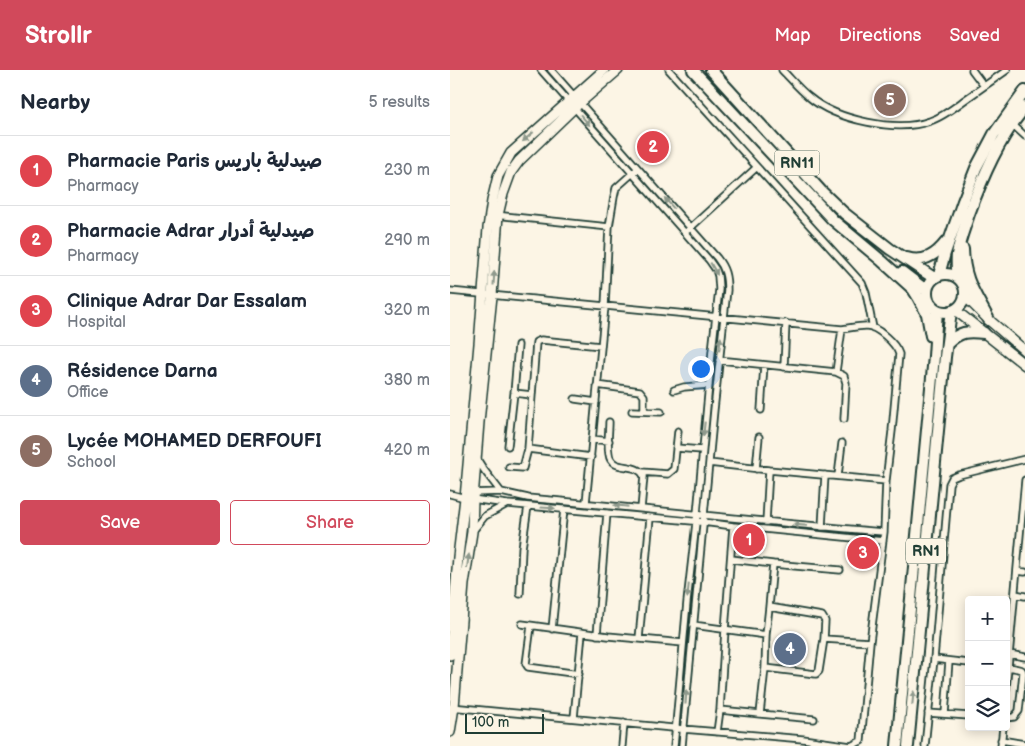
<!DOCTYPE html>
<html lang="en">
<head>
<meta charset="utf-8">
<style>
	:root { --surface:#fff; --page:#f6f6f7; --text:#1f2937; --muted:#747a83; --line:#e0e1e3; --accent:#d1495b }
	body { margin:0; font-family:"Balsamiq Sans","Playpen Sans Arabic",sans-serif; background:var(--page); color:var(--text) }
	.controls { position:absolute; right:15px; bottom:15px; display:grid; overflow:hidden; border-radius:5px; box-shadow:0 2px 12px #0003 }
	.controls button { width:45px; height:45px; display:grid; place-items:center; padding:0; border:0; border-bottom:1px solid var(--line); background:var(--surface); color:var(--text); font:25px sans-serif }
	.scale { position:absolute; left:15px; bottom:12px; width:79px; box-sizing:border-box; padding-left:5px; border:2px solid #1f3d34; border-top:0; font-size:14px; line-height:18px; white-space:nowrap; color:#1f3d34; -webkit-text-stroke:4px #fcf5e5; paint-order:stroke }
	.you { position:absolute; left:250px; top:298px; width:18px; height:18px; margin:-12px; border:4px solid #fff; border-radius:50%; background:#1a73e8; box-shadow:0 0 0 8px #1a73e833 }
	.badge { display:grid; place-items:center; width:32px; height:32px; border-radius:50%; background:var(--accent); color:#fff; font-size:16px; font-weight:700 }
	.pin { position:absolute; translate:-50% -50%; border:2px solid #fff; box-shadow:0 1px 5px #0006 }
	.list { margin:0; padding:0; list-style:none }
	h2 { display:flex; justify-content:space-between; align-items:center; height:65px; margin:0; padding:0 20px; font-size:21px }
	h2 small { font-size:16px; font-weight:400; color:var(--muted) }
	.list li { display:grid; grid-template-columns:32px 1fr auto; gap:15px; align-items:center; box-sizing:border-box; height:70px; padding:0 20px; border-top:1px solid var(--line) }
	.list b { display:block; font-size:19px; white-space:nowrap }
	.list p { margin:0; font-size:16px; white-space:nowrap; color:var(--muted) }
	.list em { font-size:16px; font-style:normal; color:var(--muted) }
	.actions { display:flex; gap:10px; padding:15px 20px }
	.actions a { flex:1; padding:11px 0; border:1px solid var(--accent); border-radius:5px; text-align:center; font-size:18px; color:var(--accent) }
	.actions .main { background:var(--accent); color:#fff }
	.icon { flex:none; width:28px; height:28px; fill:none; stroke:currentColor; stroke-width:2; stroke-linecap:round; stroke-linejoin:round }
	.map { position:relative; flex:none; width:575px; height:676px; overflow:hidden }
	header { display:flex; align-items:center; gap:30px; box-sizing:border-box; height:70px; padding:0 25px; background:var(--accent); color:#fff }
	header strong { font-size:24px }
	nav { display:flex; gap:28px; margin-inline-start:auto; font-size:18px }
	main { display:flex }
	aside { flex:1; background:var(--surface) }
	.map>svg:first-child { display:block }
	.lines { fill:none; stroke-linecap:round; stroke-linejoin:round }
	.street-casing { stroke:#1f3d34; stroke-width:9 }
	.secondary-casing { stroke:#1f3d34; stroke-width:12 }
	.highway-casing { stroke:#1f3d34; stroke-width:14 }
	.street { stroke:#fcf5e5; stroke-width:5.5 }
	.secondary { stroke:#fcf5e5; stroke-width:9 }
	.highway { stroke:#fcf5e5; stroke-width:10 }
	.oneway { fill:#8e998c }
	.labels { text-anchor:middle; stroke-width:4; stroke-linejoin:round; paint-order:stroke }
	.shield { fill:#fcf5e5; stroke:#617469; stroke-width:1 }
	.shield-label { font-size:15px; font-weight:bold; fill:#1f3d34 }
</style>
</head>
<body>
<header>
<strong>Strollr</strong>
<nav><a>Map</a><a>Directions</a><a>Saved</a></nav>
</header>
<main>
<aside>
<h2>Nearby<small>5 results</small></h2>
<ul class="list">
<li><span class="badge" style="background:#e0444e">1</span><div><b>Pharmacie Paris صيدلية باريس</b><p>Pharmacy</p></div><em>230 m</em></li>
<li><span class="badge" style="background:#e0444e">2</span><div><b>Pharmacie Adrar صيدلية أدرار</b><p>Pharmacy</p></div><em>290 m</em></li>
<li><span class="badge" style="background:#e0444e">3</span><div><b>Clinique Adrar Dar Essalam</b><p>Hospital</p></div><em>320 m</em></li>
<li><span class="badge" style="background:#5c6f8a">4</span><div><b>Résidence Darna</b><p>Office</p></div><em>380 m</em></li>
<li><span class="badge" style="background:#8d6e63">5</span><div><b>Lycée MOHAMED DERFOUFI</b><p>School</p></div><em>420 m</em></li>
</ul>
<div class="actions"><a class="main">Save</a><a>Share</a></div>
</aside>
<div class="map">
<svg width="575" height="676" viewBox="0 0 575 676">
	<rect width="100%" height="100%" fill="#fcf5e5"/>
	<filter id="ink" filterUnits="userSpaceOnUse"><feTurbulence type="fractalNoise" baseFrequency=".02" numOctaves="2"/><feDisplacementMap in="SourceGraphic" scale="10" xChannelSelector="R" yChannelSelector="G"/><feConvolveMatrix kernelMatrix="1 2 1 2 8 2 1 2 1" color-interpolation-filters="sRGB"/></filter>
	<g filter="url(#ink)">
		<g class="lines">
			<defs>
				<path id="street" d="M91,0L259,190L266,200L268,206L269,219L262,281L247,444L237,532L224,676
					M101,0L267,188C275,198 277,206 277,220L264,340L232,676
					M219,0L412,213L416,223L423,258
					M332,0C341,9 349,19 359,27C386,50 447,63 480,51C493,47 505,37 516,29C530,19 543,10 557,0
					M522,0L534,16
					M562,54L575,66
					M45,145L159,157
					M238,160L307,97
					M0,221L392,259C400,258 408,256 416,256C427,256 446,274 449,284L442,361L436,411L434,462L420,572L411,671L401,676L353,669L233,659L1,637
					M269,290L386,302L394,306L396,313L394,349
					M334,297L336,253
					M386,302L392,259
					M147,315L190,321L194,326V341
					M224,320L234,317L259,315
					M64,323L82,325
					M125,329L146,332
					M311,340L314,295
					M182,341L211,342
					M159,352C159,362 157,374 159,384C161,403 187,391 194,406L191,439
					M142,369L159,371
					M58,376L64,323L68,275
					M226,378L252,380
					M78,379L141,387
					M27,389L34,400L51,422
					M259,393L319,400L436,411
					M59,397L73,398L78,379L86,272L91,270L151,276
					M306,399L309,367
					M192,402L218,404L224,399L228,361
					M388,406L392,373
					M20,423L51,422L78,428C197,439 315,452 434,462
					M0,424L15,428L57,434L253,452L283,456L433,471
					M136,433L155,236L159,157L164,127L166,118L185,101
					M316,452L319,400
					M372,457L375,405
					M22,462L35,446L57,434
					M281,489L323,494L319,537
					M323,494L390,500
					M567,501L575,502
					M70,524L72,478L78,436
					M565,524L575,526
					M72,554L158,566L233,573
					M243,555L316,565L319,537L372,546L375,551L374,569L420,572
					M81,556L76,594L78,597L129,604
					M102,559L114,439
					M147,565L157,443
					M316,565L315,598L366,604L369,601L374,569
					M189,569L200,448
					M559,584L575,587
					M484,589L519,593
					M556,596L572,600L573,603L569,641L564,647L556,648
					M556,619L575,410
					M270,640L310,644L315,598
					M478,643L519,646
					M310,644L364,649
					M495,644L499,591
					M124,648L132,563
					M267,662L270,640L275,560L283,456
					M551,670L575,674
					M172,676L174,653
					M475,676L484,589L499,414L502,408L509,405L575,389
					M551,676L553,657"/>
				<path id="secondary" d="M515,226L539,250L575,281
					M505,240L575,295
					M0,585L8,487L15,428L29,274L38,158L42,131L48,106L61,83L154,0
					M0,662L4,637L14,514L22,462L23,429L29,352L42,226L48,145L53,124L61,102L69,91L124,38L168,0"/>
				<path id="highway" d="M243,0L383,150L432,191L463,219L468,227L477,244L481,266
					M261,0L371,121L394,143L440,179L484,208
					M513,179C514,211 525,223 539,250
					M457,188C474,193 486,185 496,172
					M452,202L477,221
					M477 223a19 19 0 1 1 38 0a19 19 0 1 1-38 0Z
					M489,205L495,183L513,131L526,98L544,64L575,21
					M508,208C507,200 506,192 507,185C509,171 515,157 519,144C533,106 549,69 575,37
					M497,274C510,261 517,261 534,263
					M447,676L484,286L487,240
					M458,676L495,287L501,241"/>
			</defs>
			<!-- street casing -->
			<use href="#street" class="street-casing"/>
			<!-- secondary casing -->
			<use href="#secondary" class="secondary-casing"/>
			<!-- highway casing -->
			<use href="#highway" class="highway-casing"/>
			<!-- street -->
			<use href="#street" class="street"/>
			<!-- secondary -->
			<use href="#secondary" class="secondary"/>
			<!-- highway -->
			<use href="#highway" class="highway"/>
		</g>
		<!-- one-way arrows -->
		<defs><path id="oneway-solid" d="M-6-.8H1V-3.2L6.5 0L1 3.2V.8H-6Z" transform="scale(1.25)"/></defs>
		<g class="oneway">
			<use href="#oneway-solid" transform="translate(135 50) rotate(49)"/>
			<use href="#oneway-solid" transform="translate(78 67) rotate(139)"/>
			<use href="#oneway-solid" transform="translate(219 133) rotate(-131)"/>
			<use href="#oneway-solid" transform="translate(264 199) rotate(61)"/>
			<use href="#oneway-solid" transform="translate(44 208) rotate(-86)"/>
			<use href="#oneway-solid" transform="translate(270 274) rotate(-83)"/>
			<use href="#oneway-solid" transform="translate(254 359) rotate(96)"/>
			<use href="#oneway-solid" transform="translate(171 436) rotate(-174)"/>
			<use href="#oneway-solid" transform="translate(98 438) rotate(4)"/>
			<use href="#oneway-solid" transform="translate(350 455) rotate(-175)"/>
			<use href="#oneway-solid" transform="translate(18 491) rotate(-82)"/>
			<use href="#oneway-solid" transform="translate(238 521) rotate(96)"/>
			<use href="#oneway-solid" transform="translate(236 627) rotate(-86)"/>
			<use href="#oneway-solid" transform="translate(463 628) rotate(-84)"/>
		</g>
	</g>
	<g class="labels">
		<!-- shield labels -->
		<g class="shield">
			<rect x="324.5" y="80.5" width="45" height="25" rx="4"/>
			<rect x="456" y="468.5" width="40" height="25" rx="4"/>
		</g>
		<g class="shield-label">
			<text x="347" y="98">RN11</text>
			<text x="476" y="486">RN1</text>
		</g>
	</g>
</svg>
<div class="controls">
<button>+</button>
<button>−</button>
<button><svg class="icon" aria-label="layers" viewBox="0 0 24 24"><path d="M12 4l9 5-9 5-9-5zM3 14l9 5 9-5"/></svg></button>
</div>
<div class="scale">100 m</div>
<div class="you"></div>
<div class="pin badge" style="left:299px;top:470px;background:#e0444e">1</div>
<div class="pin badge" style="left:203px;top:77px;background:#e0444e">2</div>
<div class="pin badge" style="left:413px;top:483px;background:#e0444e">3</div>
<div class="pin badge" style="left:340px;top:579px;background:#5c6f8a">4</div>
<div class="pin badge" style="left:440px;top:30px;background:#8d6e63">5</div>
</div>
</main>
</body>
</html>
